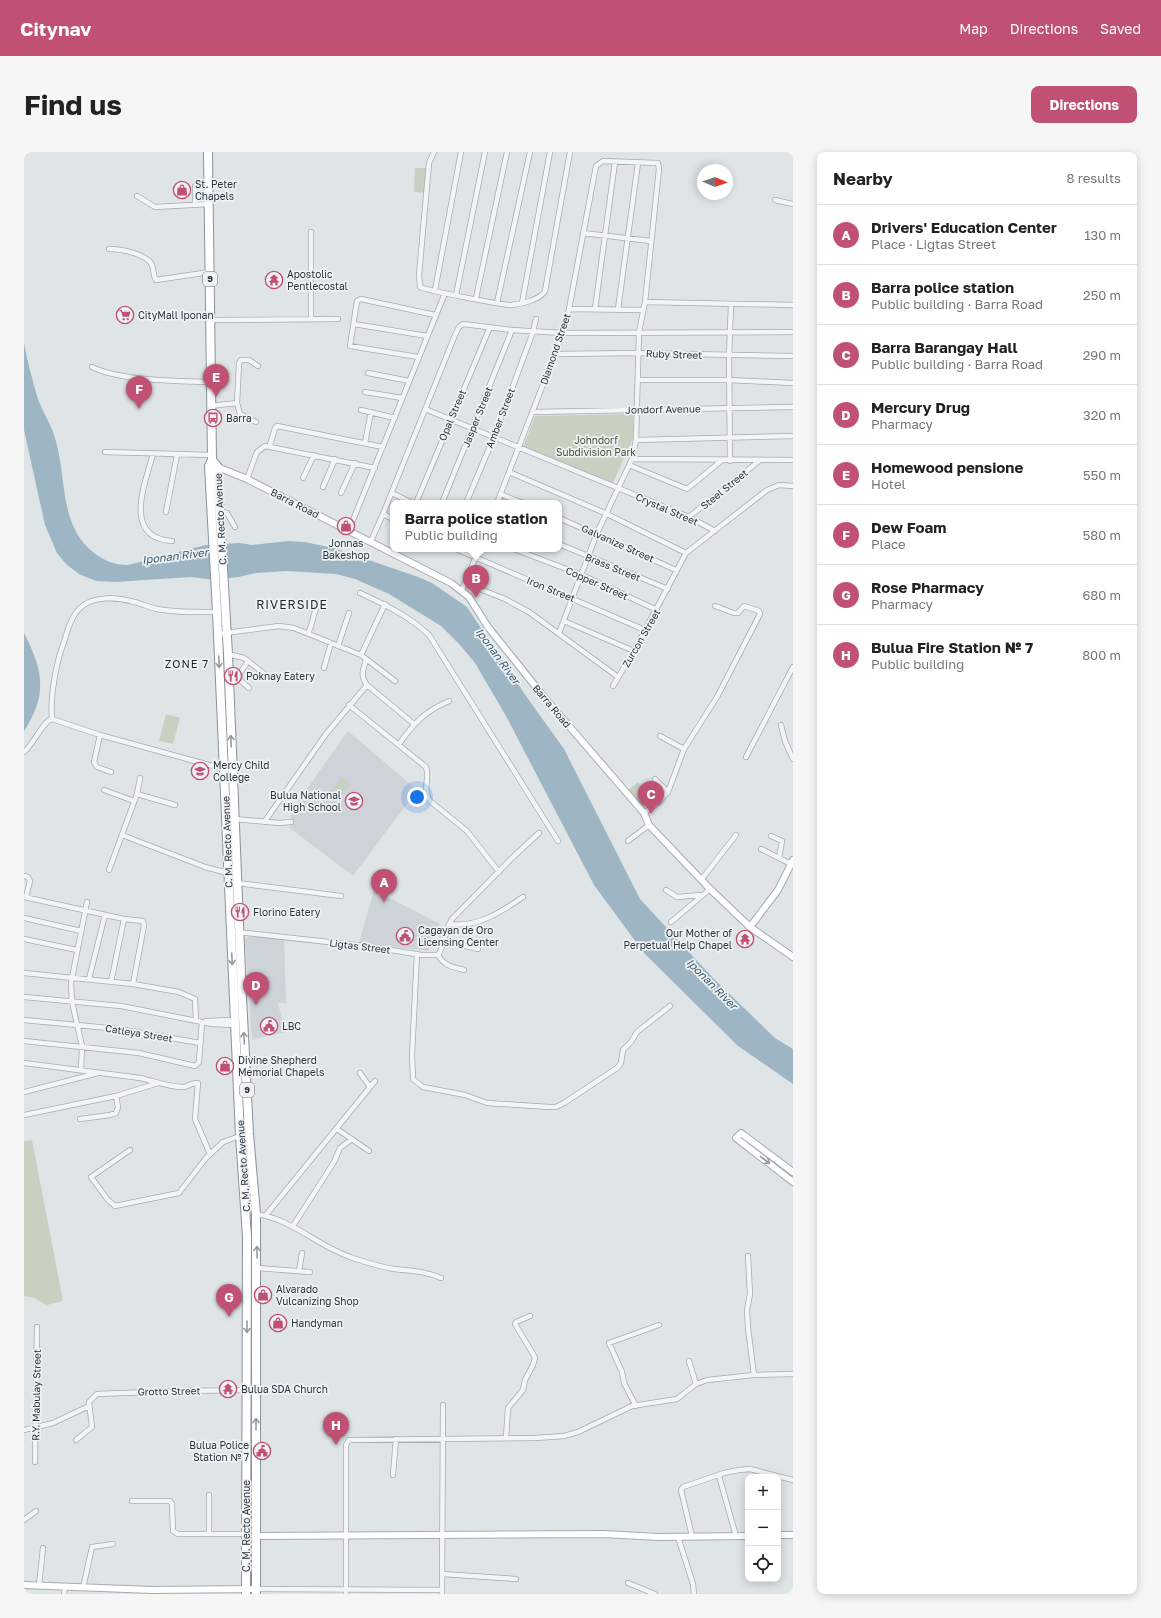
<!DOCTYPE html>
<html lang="en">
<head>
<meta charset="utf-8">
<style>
	:root { --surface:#fff; --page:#f6f6f6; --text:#222; --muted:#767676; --line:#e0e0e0; --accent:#c05173 }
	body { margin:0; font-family:"Golos Text",sans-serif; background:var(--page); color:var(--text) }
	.controls { position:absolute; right:12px; bottom:12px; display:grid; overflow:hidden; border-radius:8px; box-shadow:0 2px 10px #0003 }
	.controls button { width:36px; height:36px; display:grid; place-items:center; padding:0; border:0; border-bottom:1px solid var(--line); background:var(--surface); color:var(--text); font:20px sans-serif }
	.compass { position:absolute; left:673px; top:12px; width:36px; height:36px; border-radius:50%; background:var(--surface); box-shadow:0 2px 10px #0003; rotate:92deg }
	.you { position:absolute; left:393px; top:645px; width:14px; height:14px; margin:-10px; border:3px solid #fff; border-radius:50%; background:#1a73e8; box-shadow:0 0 0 6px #1a73e833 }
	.badge { display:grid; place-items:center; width:26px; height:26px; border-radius:50%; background:var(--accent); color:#fff; font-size:13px; font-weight:700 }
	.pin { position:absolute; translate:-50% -33px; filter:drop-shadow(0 1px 2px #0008) }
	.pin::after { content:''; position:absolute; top:21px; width:14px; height:12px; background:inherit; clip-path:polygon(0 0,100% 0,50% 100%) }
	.popup { position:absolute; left:366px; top:348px; width:172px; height:52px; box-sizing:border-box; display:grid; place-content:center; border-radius:8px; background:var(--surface); filter:drop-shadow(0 1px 3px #0005); font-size:13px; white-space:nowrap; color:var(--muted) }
	.popup b { font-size:15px; color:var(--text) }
	.popup::after { content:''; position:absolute; left:50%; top:100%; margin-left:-8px; border:8px solid transparent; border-top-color:var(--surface) }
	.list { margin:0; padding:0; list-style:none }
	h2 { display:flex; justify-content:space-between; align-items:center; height:52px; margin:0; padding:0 16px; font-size:17px }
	h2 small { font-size:13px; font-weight:400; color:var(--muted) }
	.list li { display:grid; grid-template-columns:26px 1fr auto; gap:12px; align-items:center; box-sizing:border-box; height:60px; padding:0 16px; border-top:1px solid var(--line) }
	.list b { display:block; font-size:15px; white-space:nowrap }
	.list p { margin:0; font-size:13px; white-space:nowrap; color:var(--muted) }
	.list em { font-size:13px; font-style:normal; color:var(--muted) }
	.icon { flex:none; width:22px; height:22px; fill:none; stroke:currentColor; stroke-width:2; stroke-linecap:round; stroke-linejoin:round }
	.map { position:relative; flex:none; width:769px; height:1442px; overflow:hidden; border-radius:8px }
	header { display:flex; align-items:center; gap:24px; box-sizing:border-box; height:56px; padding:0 20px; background:var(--accent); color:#fff }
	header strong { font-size:19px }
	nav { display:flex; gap:22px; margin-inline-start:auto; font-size:14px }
	.intro { display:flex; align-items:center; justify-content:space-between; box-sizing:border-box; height:96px; padding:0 24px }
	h1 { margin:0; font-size:28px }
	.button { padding:10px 18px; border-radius:8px; background:var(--accent); color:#fff; font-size:14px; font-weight:700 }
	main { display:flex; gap:24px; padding:0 24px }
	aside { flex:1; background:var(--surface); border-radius:8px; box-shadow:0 2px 10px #0003 }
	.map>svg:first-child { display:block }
	.built { fill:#ced3d9 }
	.green { fill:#c7d0c1 }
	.water { fill:#9eb6c4 }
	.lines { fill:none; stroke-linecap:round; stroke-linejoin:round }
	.street-casing { stroke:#a5acb1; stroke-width:6 }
	.secondary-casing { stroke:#a5acb1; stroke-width:8 }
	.highway-casing { stroke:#88939c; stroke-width:10 }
	.street { stroke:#f2f4f6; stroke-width:4.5 }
	.secondary { stroke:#fff; stroke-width:6 }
	.highway { stroke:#fff; stroke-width:8 }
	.oneway { stroke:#949a9e }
	.labels { text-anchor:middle; stroke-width:3.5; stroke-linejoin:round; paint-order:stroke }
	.shield { fill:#eff2f5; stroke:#656d74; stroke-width:1 }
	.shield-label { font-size:9px; font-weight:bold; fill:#2a343d }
	.poi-label { font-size:10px; fill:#2a343d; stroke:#eff2f5; text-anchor:start }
	.street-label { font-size:10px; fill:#2a343d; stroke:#eff2f5 }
	.park-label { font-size:10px; fill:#435739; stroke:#eff2f5 }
	.water-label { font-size:11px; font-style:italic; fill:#38586c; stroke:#eff2f5 }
	.neighbourhood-label { font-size:11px; letter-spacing:1px; fill:#1c252d; stroke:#eff2f5 }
	.quarter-label { font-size:12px; letter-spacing:1px; fill:#1c252d; stroke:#eff2f5 }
</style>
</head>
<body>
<header>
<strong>Citynav</strong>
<nav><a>Map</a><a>Directions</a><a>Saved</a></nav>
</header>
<div class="intro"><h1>Find us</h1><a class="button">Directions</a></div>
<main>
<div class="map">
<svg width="769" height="1442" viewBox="0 0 769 1442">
	<rect width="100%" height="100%" fill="#dfe4e7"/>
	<!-- built -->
	<path class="built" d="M324,579L393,638L329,724L266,676L267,659Z
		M350,738L416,772L404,799L335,791Z
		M226,784L260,787L262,851H254L261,880L228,888L221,787Z"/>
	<!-- green -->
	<path class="green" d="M391,16H404L403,41L390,40Z
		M609,262V286L588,333L499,296L511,264Z
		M142,562L156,566L149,592L135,589Z
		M318,625L327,632L312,650L303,643Z
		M614,630L628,646L618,656L603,639Z
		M8,988L39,1149L23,1153L10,1146L0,1144V989Z"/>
	<!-- water -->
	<path class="water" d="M0,191C3,208 8,226 13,244C17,257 26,270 30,283C44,323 33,372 70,401C81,409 90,413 104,413L182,393L216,391L228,393L264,389L280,390L310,396L394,425L408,431L443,455L502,544L540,597L616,747L690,827L751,886L769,897V932L714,894L620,801L570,733L482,564L451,511L436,493L417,474L365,442L331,427L312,422L262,419L232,421L214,425L190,428L167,425L91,430L72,429L55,422L42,412L33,401L21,373L0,278Z
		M0,481C19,518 24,542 0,579Z"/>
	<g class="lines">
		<defs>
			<path id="street" d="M410,0L405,11L395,123L396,135C401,138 477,153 487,153C497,152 516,148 521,139L546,0
				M113,44L131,55L185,52
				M751,48L769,52
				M171,52V34L185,29
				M287,80V167
				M559,81L626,89
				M85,97C97,97 123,102 128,113C130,119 129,124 132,128L186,120
				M411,138L437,0
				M432,143L461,0
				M452,146L483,0
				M621,150L769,153
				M473,151L506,0
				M498,151L526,0
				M545,157L618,158
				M571,157L591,10
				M594,157L614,11
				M186,168L314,167
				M330,172L403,184
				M531,202L615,201L769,204
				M394,205L326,194L333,149L337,147L411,163
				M68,215C97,229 153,229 186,230
				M344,221L385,229
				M615,228H705L769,231
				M341,240L378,246
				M213,251L215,211L217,208H225L234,214
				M186,254L213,251L216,262L232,270
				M401,257L665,365L691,379
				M337,258L371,266
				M509,260L769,255
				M612,288L769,284
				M341,291L347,260
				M246,293L251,276L253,274L359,295
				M81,300L188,303
				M129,302C121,332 98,386 148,389
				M608,307L769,308
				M706,309L705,204L707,153
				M605,313L663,337L697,309
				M485,320L583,362L662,401
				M279,326L290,303
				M223,327L233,300L241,294L351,316
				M299,335L311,307
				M317,341L331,311
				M368,341L388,351
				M476,342L499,351
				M392,351L466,175
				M418,351L488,178
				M442,351L470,285L509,180L512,167
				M473,351L539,181L545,157L572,14L579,9L634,11L635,17L621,150L615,180L612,288L608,307L573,381L535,481
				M196,359L203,361L211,375
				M142,360L153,303
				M359,362L369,367
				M665,365L735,309
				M535,366L652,418
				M325,378L421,141
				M347,389L359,362L431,183L435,175L439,172L488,178L539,181L769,180
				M535,392L644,437
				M432,397L621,478
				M490,397L558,423L633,458
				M441,431L481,447L505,460L594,525
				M438,438L455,397
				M336,441C360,452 385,464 405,483L534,689
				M540,469L610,499
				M284,481C290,471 288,460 295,452
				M194,482L255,474L270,476L337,503L371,529
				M314,494L325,461
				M204,502L220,506L242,523
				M337,503L361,452
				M224,509L215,523L216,528L225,536
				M300,516L307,491
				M343,533L390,572
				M589,534L610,499L662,401L743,338L755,333L769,334
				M325,553L402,615C406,627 398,637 406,649L443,679L475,720
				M28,567C26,544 32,511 40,490C43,479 47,465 55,457C68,443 94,445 110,450C118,452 125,455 133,457C153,461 173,460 193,460
				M757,573L761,589L769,607
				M76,583L70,610L73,615L87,620
				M636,584L660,597
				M375,592C391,570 400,560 425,549
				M0,600C9,593 19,569 28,567L76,583L200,617
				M722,605L769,515
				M631,627L644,640
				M80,638L110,649
				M113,642L151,653
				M620,661L635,650L644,640L660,597L693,545L736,462L735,459L720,454L714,461H710L691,454
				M210,667L255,671L267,670
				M241,669L302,582L343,533C336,524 339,518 342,508
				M98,683L181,715L204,721
				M747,684L758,689L755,706
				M604,689L625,673
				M737,697L769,713
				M85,718L113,642L116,626
				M0,724L4,725L6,729L2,745
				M677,728L712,683
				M213,731L317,744
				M642,738L653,745L677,743
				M0,745L100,767L119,769L120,774L109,832
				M0,766L57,779
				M647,770L686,737
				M425,772C453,776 477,760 499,745
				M213,780L341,794L398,803H414
				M0,787L53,798
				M420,789L454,797
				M393,802L388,903L389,927L399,935L441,943L463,951L525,955H532L540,951L593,916L597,911L599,898L607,890L613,880L646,854
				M414,803C422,792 420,777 429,766L489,705L515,681
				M414,803C420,814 429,815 440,818
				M0,821L109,832L155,840L171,847L172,868
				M65,827L81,763
				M87,830L100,767
				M0,845L97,854L188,872L211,873
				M0,868L95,877L176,891
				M182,869L211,868
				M0,889L115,901L171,914L175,910L178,870
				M0,911L116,926C130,929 145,935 159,935C164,935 168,930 174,931L171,967L186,1002
				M57,918L58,894L48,850L47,831L63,750
				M336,921L346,935
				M0,940L74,921
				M0,963L92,944L134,931
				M56,967L86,963L92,961L94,955L92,944
				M313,977L345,999
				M106,998L67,1025L84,1048L91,1054L155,1041L182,1006L199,990L216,984
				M232,1062C269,1067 294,1095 329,1106C341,1110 357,1115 370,1117C387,1119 401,1119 417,1126
				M242,1063L351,929
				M269,1074L310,1010L316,996L328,987
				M724,1104L726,1142L723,1158L724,1176L730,1223
				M233,1116L286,1120
				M275,1119L278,1101
				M665,1209L672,1232
				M612,1254L600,1231L598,1220L585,1191L635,1173
				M0,1278L29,1271L65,1254
				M482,1286L484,1256L499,1238L501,1228L509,1213L511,1206L509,1202L491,1172L492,1170L506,1164
				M52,1288L68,1275L65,1250L73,1242L152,1239L232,1238
				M11,1310L13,1175
				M369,1323L372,1287
				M695,1324L712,1384
				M185,1343V1382
				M108,1349H146L148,1352L149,1379L154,1382H222
				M0,1368L12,1359
				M668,1384L657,1338L659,1335L700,1321L715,1318L726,1317L769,1328
				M654,1385L669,1432L670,1442
				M418,1422L492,1427
				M604,1431L631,1442
				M15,1433L19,1396
				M59,1436L68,1395L89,1392
				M232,1437L418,1438
				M40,1442L41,1435
				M322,1442V1293L325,1288L511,1286L540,1284L554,1280L608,1254L653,1247L672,1232L683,1228L730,1223L769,1222
				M418,1442L419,1253"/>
			<path id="secondary" d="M191,314L223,327L427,431L445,445L464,475L520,545L620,661L625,673L686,737L726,775L769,805
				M726,775L754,738L769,708
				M769,1020L717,981L712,986L769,1030
				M754,1383H769
				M232,1384L580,1382L634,1385L724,1384
				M0,1433L128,1438L232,1437"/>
			<path id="highway" d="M184,0L188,308L185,314L193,460L216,984L223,1084L222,1442
				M188,308L193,314L204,502L218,845L225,982L232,1062V1442"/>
		</defs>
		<!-- street casing -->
		<use href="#street" class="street-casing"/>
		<!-- secondary casing -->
		<use href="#secondary" class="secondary-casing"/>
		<!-- highway casing -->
		<use href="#highway" class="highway-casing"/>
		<!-- street -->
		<use href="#street" class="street"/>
		<!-- secondary -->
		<use href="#secondary" class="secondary"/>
		<!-- highway -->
		<use href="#highway" class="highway"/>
	</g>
	<!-- one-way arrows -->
	<defs><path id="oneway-shaft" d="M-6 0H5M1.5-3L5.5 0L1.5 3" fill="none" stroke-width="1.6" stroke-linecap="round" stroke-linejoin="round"/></defs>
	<g class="oneway">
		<use href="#oneway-shaft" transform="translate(195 510) rotate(88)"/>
		<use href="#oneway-shaft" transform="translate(207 589) rotate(-92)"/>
		<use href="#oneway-shaft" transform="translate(208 807) rotate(87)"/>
		<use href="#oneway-shaft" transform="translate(220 886) rotate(-94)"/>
		<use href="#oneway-shaft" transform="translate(741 1008) rotate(37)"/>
		<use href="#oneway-shaft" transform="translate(233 1100) rotate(-91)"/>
		<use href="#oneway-shaft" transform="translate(223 1175) rotate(90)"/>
		<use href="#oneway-shaft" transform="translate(232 1272) rotate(-90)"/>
	</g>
	<!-- icons -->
	<defs>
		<symbol id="shop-ring" viewBox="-11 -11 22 22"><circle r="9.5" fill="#eff2f5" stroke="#c05173" stroke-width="1.5"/><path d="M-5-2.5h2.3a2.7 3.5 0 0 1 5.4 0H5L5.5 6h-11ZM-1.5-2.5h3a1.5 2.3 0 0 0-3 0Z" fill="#c05173"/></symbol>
		<symbol id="temple-ring" viewBox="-11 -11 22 22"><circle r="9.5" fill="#eff2f5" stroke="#c05173" stroke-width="1.5"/><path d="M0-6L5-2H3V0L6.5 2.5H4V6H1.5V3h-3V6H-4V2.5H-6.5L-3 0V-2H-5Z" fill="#c05173"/></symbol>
		<symbol id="supermarket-ring" viewBox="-11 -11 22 22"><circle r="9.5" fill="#eff2f5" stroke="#c05173" stroke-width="1.5"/><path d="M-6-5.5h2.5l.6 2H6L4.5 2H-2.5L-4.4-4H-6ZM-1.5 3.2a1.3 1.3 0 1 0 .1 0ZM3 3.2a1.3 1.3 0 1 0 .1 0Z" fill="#c05173"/></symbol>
		<symbol id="bus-ring" viewBox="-11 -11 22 22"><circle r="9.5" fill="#eff2f5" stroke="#c05173" stroke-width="1.5"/><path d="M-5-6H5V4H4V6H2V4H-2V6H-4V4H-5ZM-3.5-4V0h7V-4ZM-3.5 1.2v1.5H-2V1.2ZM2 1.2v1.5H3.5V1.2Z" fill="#c05173"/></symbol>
		<symbol id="restaurant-ring" viewBox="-11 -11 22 22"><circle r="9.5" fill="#eff2f5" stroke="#c05173" stroke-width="1.5"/><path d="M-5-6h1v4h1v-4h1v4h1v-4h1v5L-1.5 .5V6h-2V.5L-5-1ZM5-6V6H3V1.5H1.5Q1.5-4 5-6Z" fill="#c05173"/></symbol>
		<symbol id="university-ring" viewBox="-11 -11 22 22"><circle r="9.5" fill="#eff2f5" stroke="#c05173" stroke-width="1.5"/><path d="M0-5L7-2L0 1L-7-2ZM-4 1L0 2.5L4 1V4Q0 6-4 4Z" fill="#c05173"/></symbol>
		<symbol id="school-ring" viewBox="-11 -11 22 22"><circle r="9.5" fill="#eff2f5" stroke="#c05173" stroke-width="1.5"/><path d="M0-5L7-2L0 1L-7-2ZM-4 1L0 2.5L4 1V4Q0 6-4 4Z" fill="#c05173"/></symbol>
		<symbol id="civic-ring" viewBox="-11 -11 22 22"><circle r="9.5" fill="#eff2f5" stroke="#c05173" stroke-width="1.5"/><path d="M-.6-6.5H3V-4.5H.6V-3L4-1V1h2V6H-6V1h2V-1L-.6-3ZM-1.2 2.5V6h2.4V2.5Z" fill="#c05173"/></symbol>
	</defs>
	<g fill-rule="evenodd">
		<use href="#shop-ring" x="148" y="28" width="20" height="20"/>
		<use href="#temple-ring" x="240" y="118" width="20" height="20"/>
		<use href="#supermarket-ring" x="91" y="153" width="20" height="20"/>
		<use href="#bus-ring" x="179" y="256" width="20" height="20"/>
		<use href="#shop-ring" x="312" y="364" width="20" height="20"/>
		<use href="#restaurant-ring" x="199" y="514" width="20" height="20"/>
		<use href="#university-ring" x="166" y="609" width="20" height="20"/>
		<use href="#school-ring" x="320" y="639" width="20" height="20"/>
		<use href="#restaurant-ring" x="206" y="750" width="20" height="20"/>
		<use href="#civic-ring" x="371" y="774" width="20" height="20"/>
		<use href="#temple-ring" x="711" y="777" width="20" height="20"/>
		<use href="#civic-ring" x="235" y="864" width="20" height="20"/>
		<use href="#shop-ring" x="191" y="904" width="20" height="20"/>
		<use href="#shop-ring" x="229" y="1133" width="20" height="20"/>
		<use href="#shop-ring" x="244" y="1161" width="20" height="20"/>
		<use href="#temple-ring" x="194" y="1227" width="20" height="20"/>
		<use href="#civic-ring" x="228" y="1289" width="20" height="20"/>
	</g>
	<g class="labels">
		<!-- shield labels -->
		<g class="shield">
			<rect x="179" y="120" width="14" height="14" rx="3"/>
			<rect x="216" y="931" width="14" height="14" rx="3"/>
		</g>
		<g class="shield-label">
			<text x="186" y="130">9</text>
			<text x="223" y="941">9</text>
		</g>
		<!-- poi labels -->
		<g class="poi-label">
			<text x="171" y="36">St. Peter<tspan x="171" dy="12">Chapels</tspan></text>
			<text x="263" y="126">Apostolic<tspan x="263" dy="12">Pentlecostal</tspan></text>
			<text x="114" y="167">CityMall Iponan</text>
			<text x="202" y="270">Barra</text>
			<text x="322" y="395" text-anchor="middle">Jonnas<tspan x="322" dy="12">Bakeshop</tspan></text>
			<text x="222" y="528">Poknay Eatery</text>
			<text x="189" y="617">Mercy Child<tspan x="189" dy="12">College</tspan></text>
			<text x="317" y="647" text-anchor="end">Bulua National<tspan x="317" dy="12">High School</tspan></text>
			<text x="229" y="764">Florino Eatery</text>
			<text x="394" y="782">Cagayan de Oro<tspan x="394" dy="12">Licensing Center</tspan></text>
			<text x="708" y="785" text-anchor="end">Our Mother of<tspan x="708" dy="12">Perpetual Help Chapel</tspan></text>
			<text x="258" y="878">LBC</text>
			<text x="214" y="912">Divine Shepherd<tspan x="214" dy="12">Memorial Chapels</tspan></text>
			<text x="252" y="1141">Alvarado<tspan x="252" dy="12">Vulcanizing Shop</tspan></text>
			<text x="267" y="1175">Handyman</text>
			<text x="217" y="1241">Bulua SDA Church</text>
			<text x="225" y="1297" text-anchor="end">Bulua Police<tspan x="225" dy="12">Station № 7</tspan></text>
		</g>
		<!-- street labels -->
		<g class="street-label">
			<text transform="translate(531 197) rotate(-71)" y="4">Diamond Street</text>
			<text transform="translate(650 202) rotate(2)" y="4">Ruby Street</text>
			<text transform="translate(639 257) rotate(-1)" y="4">Jondorf Avenue</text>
			<text transform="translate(428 263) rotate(-67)" y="4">Opal Street</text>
			<text transform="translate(453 265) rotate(-68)" y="4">Jasper Street</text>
			<text transform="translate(476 266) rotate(-69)" y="4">Amber Street</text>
			<text transform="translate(700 337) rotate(-39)" y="4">Steel Street</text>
			<text transform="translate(271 351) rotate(27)" y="4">Barra Road</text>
			<text transform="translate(643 357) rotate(23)" y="4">Crystal Street</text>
			<text transform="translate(196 367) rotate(-93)" y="4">C. M. Recto Avenue</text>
			<text transform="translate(594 391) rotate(24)" y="4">Galvanize Street</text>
			<text transform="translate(589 415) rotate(22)" y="4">Brass Street</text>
			<text transform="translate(573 431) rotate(24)" y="4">Copper Street</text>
			<text transform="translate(527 437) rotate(22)" y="4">Iron Street</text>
			<text transform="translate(617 486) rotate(-60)" y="4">Zurcon Street</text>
			<text transform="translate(528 554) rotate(50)" y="4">Barra Road</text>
			<text transform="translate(203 690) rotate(-92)" y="4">C. M. Recto Avenue</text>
			<text transform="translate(336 794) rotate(7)" y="4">Ligtas Street</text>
			<text transform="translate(115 881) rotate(9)" y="4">Catleya Street</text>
			<text transform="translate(219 1014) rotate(-94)" y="4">C. M. Recto Avenue</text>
			<text transform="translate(145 1239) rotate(-1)" y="4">Grotto Street</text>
			<text transform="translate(12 1243) rotate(-89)" y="4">R.Y. Mabulay Street</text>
			<text transform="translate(222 1374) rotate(-90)" y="4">C. M. Recto Avenue</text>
		</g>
		<!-- park labels -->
		<g class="park-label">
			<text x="572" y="292">Johndorf<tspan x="572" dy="12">Subdivision Park</tspan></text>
		</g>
		<!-- water labels -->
		<g class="water-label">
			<text transform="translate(151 404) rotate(-7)" y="4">Iponan River</text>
			<text transform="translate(474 504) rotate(54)" y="4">Iponan River</text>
			<text transform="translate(688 832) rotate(45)" y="4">Iponan River</text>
		</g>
		<!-- neighbourhood labels -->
		<g class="neighbourhood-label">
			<text x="163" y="516">ZONE 7</text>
		</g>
		<!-- quarter labels -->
		<g class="quarter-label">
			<text x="268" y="457">RIVERSIDE</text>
		</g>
	</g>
</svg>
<div class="controls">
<button>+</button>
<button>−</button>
<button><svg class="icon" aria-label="locate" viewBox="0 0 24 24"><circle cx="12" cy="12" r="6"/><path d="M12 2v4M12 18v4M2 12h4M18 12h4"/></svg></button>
</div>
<svg class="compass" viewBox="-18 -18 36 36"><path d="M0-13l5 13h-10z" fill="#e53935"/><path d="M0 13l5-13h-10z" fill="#767676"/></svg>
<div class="you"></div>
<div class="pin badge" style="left:360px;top:750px">A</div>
<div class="pin badge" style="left:452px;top:446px">B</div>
<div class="popup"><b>Barra police station</b>Public building</div>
<div class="pin badge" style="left:627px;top:662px">C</div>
<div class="pin badge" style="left:232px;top:853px">D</div>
<div class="pin badge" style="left:192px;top:245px">E</div>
<div class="pin badge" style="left:115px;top:257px">F</div>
<div class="pin badge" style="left:205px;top:1165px">G</div>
<div class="pin badge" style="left:312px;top:1293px">H</div>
</div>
<aside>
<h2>Nearby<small>8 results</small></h2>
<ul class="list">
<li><span class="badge">A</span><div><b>Drivers' Education Center</b><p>Place · Ligtas Street</p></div><em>130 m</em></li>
<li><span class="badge">B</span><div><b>Barra police station</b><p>Public building · Barra Road</p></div><em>250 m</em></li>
<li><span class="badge">C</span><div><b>Barra Barangay Hall</b><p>Public building · Barra Road</p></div><em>290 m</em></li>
<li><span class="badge">D</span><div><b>Mercury Drug</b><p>Pharmacy</p></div><em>320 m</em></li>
<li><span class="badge">E</span><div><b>Homewood pensione</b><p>Hotel</p></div><em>550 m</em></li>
<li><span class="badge">F</span><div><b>Dew Foam</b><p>Place</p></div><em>580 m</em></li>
<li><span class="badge">G</span><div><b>Rose Pharmacy</b><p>Pharmacy</p></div><em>680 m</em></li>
<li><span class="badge">H</span><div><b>Bulua Fire Station № 7</b><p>Public building</p></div><em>800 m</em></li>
</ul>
</aside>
</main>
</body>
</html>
